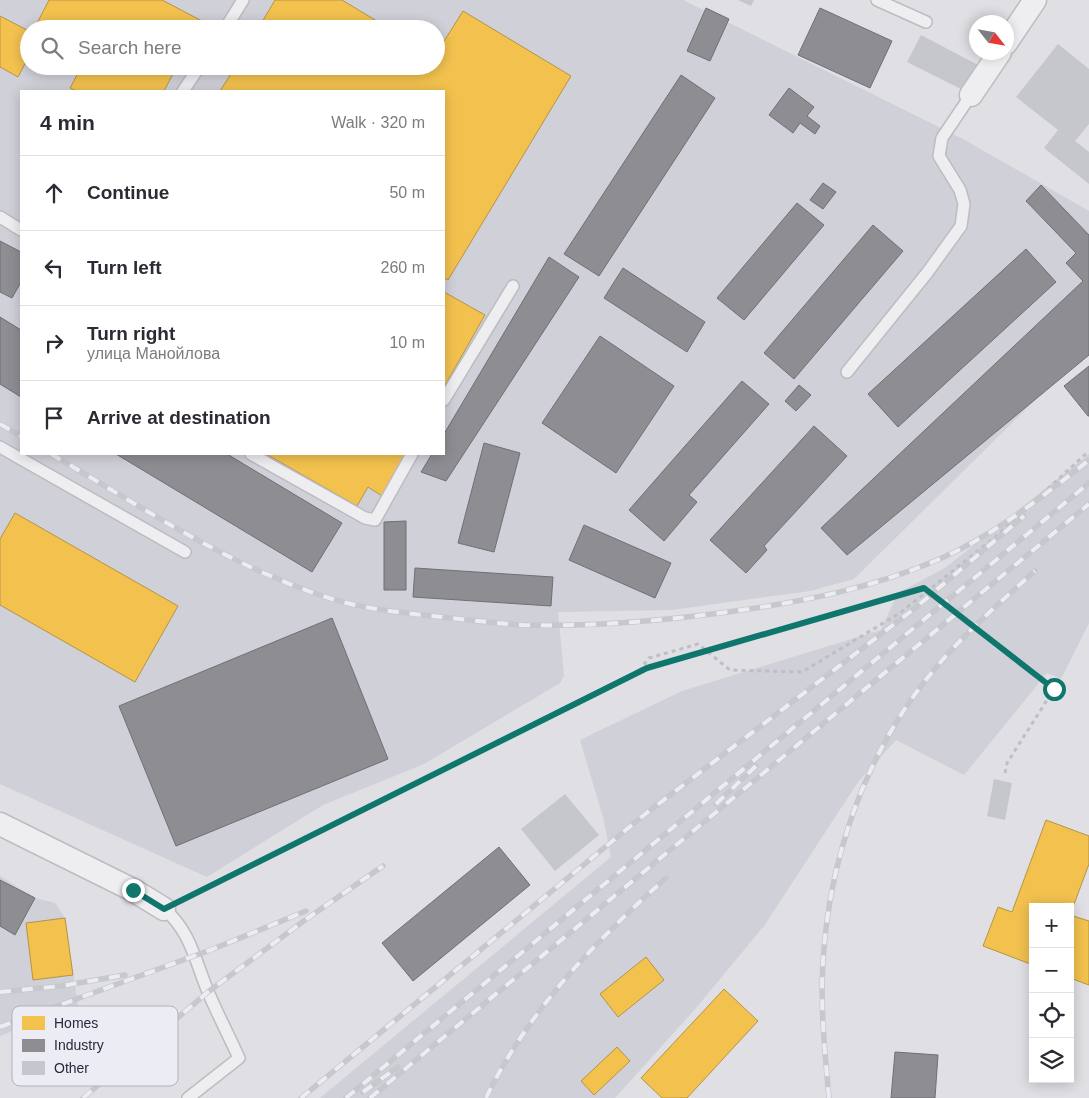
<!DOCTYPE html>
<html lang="en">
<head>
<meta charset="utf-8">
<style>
	:root { --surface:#fff; --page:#f7f7f7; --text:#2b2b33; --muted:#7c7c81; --line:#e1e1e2 }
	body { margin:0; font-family:Arial,sans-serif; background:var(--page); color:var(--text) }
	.controls { position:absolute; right:15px; bottom:15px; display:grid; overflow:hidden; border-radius:0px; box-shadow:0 2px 12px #0003 }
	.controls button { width:45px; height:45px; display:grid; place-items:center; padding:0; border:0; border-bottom:1px solid var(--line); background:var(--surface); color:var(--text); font:25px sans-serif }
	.compass { position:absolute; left:969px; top:15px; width:45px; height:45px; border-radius:50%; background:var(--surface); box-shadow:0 2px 12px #0003; rotate:121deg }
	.stop { position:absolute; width:15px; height:15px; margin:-11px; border:4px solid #0f766e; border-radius:50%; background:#fff }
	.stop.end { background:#0f766e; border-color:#fff; box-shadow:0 1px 5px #0008 }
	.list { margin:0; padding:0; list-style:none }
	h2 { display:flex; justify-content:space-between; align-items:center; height:65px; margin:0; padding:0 20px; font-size:21px }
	h2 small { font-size:16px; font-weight:400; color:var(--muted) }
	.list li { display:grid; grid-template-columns:32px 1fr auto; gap:15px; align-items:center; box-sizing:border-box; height:75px; padding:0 20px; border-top:1px solid var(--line) }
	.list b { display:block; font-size:19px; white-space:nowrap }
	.list p { margin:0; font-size:16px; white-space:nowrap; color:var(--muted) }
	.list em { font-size:16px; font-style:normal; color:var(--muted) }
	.icon { flex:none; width:28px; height:28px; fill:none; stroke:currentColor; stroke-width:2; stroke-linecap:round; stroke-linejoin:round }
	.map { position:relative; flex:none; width:1089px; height:1098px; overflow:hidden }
	.search { position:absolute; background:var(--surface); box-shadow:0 2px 12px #0003; left:20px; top:20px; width:425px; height:55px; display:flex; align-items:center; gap:12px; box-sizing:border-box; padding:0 18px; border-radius:28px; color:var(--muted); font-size:19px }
	.panel { position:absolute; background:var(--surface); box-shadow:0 2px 12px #0003; left:20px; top:90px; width:425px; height:365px; border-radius:0px }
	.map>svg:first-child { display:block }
	.built { fill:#cfd0d8; fill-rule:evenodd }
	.homes { fill:#f2c14e; stroke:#b59349 }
	.industry { fill:#8d8d92; stroke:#6e6f78 }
	.building { fill:#c6c7cc }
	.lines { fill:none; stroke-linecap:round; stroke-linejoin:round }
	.lane-casing { stroke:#bcbcc1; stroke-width:14 }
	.street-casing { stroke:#bcbcc1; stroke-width:25 }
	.path { stroke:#bebec4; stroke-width:3; stroke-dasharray:4 4; stroke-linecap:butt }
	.lane { stroke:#eeeef1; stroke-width:11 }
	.street { stroke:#eeeef1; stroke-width:22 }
	.rail-casing { stroke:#c7c8cc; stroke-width:5.5 }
	.rail { stroke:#ecedf4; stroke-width:4; stroke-dasharray:11; stroke-linecap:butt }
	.path-bridge { stroke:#bebec4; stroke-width:3; stroke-dasharray:4 4; stroke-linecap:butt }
	.route { stroke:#0f766e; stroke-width:6 }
	.key { fill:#ecedf4; stroke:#b1b2bd; stroke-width:1 }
	.key-label { font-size:14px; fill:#27293c }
</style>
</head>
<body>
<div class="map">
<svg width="1089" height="1098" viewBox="0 0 1089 1098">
	<rect width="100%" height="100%" fill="#dfdfe4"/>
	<!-- built -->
	<path class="built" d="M0,0H683L963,139L1089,211V347L854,579L810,591L671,610L558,612L564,676L560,683L424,764L323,805L207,877L0,784ZM29,29H436V66H29ZM21,91H444V454H21Z
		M1089,454V623L1061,679L1047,673L964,775L896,740L858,782L764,926L696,1008L615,1098H320L611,857L603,817L580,740L682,691L881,630L898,593L945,568Z
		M0,876L35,898L55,903L65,918L78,1006L0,1036Z"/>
	<!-- homes -->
	<path class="homes" d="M49,0H162L202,21L197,29H34Z
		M275,0H342L390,29H258Z
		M463,11L571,76L448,280L444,278V91H220L236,66H436V54Z
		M0,16L29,31V56L18,77L0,67Z
		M66,66H177L164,91H76L70,88L78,73Z
		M444,292L485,315L444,387Z
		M266,454H406L382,496L368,487L357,506Z
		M15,513L178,606L135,682L0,605V539Z
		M1046,820L1089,836V864L1070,915L1089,921V985L1070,978V907H1033V965L983,946L998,907L1012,912Z
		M65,918L73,975L33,980L26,923Z
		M646,957L664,980L618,1017L600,994Z
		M724,989L758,1021L687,1098H662L641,1078Z
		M617,1047L630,1061L594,1095L581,1081Z"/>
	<!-- industry -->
	<path class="industry" d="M706,8L729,19L710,61L687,51Z
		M820,8L892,41L870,88L798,55Z
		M681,75L715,98L599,276L564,254Z
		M789,88L814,107L807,116L820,126L815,134L800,123L793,133L769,115Z
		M823,183L836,192L823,209L810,200Z
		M1041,185L1089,235V355L847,555L821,528L1083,281L1066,263L1076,253L1026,201Z
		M797,203L824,225L744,320L717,298Z
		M873,225L903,251L794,379L764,353Z
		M0,241L21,252V282L12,298L0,292Z
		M1026,249L1056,282L898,427L868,394Z
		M549,257L579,277L446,481L421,472L432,454H444V434Z
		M623,268L705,322L687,352L604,298Z
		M0,317L21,330V397L0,384Z
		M600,336L674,386L616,473L542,423Z
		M1089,366V416H1088L1064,386Z
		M742,381L769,404L689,495L697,502L664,541L629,510Z
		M799,385L811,395L796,411L785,401Z
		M814,426L847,456L764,546L767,550L746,573L710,540Z
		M484,443L520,453L494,552L458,543Z
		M116,454H227L342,523L312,572Z
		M406,521V590H384V522Z
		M584,525L671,563L655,598L569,560Z
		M415,568L553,577L551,606L413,597Z
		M332,618L388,759L176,846L119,706Z
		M499,847L530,885L413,981L382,943Z
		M0,880L35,898L15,935L0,926Z
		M895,1052L938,1055L935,1098H891Z"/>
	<!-- building -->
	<path class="building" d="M738,0H754L751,6Z
		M921,35L978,65L965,91L907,62Z
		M1058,44L1089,69V124L1075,141L1089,152V184L1044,148L1058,130L1016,97Z
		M994,779L1012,783L1005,820L987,816Z
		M565,794L599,835L555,871L521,829Z"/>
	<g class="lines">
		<defs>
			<path id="lane" d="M877,0L926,22
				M225,29L243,0
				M183,91L200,66
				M0,217L21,230
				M847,372L927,273L961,226L964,204L960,190L939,156L942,138L971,95
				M444,400L513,286
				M0,447L185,552
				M251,454L365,518L375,520L412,454
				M164,909C191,931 196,964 209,994C218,1015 229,1036 239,1058L188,1098"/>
			<path id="street" d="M1006,43L1035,0
				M971,95L1000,52
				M0,824L133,890L164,909"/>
		</defs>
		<!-- lane casing -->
		<use href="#lane" class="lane-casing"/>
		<!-- street casing -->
		<use href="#street" class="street-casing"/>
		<!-- path -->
		<path class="path" d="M639,671L649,658L698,644L730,670L802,672L900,613L994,538L1089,451
			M1005,773L1007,763L1054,689
			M183,900L647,668L700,654"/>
		<!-- lane -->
		<use href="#lane" class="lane"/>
		<!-- street -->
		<use href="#street" class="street"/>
		<defs>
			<path id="rail" d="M0,424L21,436
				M51,454C139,505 225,564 323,596C357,608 396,612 433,616C462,619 492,623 522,625C591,627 660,621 728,612C802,602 875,588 944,557C997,533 1043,496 1088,461
				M716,804L756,766
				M0,992L61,986L125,975
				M0,1027L213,949L306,911
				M363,1092L398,1067
				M83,1098L208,992L305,920L383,866
				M301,1098L644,815L914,609L1024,516
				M346,1098L1089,483
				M370,1098L1089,504
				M486,1098C528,1011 594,942 666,878
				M829,1098C825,1053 820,1007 823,962C829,861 863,760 925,681C957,640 997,605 1035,571"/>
		</defs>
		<!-- rail casing -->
		<use href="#rail" class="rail-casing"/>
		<!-- rail -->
		<use href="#rail" class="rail"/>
		<!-- path-bridge -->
		<path class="path-bridge" d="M700,654L924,588L1054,689"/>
	</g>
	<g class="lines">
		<!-- route -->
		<path class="route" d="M133,890L164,909L647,668L924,588L1054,689"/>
	</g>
	<!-- legend -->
	<rect x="12" y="1006" width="166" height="80" rx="8" class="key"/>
	<rect x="22" y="1016" width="23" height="14" fill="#f2c14e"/>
	<rect x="22" y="1039" width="23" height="13" fill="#8d8d92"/>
	<rect x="22" y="1061" width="23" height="14" fill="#c6c7cc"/>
	<g class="key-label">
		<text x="54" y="1028">Homes</text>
		<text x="54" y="1050">Industry</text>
		<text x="54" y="1073">Other</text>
	</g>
</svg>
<div class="controls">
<button>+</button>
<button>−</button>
<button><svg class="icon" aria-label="locate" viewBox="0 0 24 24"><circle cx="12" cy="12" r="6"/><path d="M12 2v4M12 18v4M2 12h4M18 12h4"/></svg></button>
<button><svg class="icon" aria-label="layers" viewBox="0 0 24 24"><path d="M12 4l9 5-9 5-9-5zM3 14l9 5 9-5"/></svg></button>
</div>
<svg class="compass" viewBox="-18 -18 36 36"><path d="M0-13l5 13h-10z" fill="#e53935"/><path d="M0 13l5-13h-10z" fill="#7c7c81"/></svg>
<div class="stop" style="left:1054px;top:689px"></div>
<div class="stop end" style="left:133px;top:890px"></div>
<div class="search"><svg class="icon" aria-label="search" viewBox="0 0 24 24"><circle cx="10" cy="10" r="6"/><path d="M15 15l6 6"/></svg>Search here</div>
<section class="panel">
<h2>4 min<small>Walk · 320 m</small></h2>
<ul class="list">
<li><svg class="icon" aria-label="ahead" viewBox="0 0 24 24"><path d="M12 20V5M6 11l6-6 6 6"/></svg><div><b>Continue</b></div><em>50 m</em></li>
<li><svg class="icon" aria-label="left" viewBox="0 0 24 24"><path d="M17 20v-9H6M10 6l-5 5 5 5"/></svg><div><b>Turn left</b></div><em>260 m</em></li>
<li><svg class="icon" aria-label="right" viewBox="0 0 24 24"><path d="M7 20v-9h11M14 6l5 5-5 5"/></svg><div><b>Turn right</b><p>улица Манойлова</p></div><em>10 m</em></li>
<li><svg class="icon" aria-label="arrive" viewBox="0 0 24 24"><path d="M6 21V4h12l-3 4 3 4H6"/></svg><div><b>Arrive at destination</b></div></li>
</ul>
</section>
</div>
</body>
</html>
